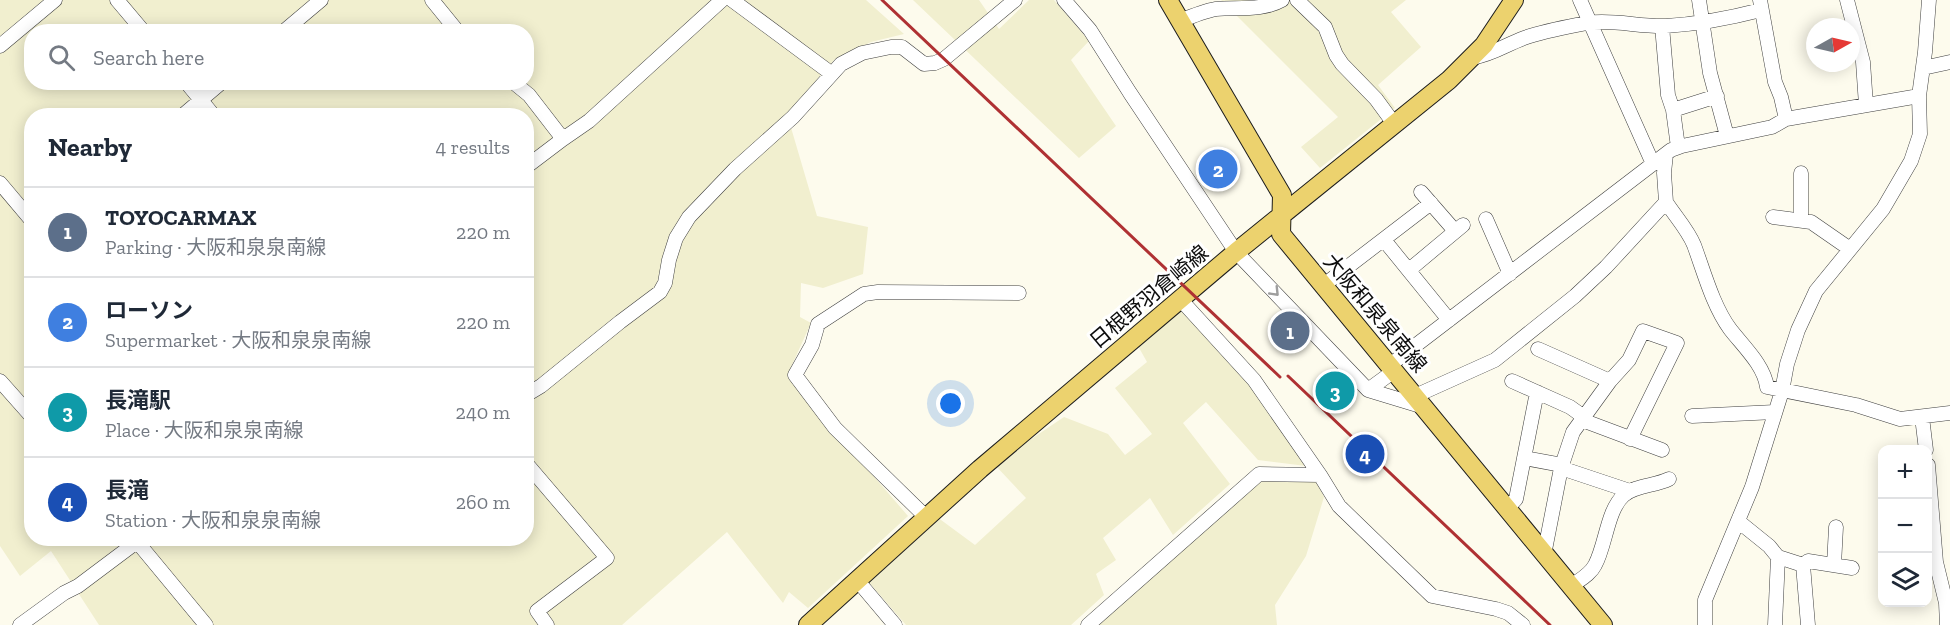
<!DOCTYPE html>
<html lang="en">
<head>
<meta charset="utf-8">
<style>
	:root { --surface:#fff; --page:#f2f2f3; --text:#1f2937; --muted:#747a83; --line:#e0e1e3; --accent:#1a73e8 }
	body { margin:0; font-family:"Zilla Slab","Noto Sans JP",serif; background:var(--page); color:var(--text) }
	.controls { position:absolute; right:18px; bottom:18px; display:grid; overflow:hidden; border-radius:12px; box-shadow:0 3px 15px #0003 }
	.controls button { width:54px; height:54px; display:grid; place-items:center; padding:0; border:0; border-bottom:2px solid var(--line); background:var(--surface); color:var(--text); font:30px sans-serif }
	.compass { position:absolute; left:1806px; top:18px; width:54px; height:54px; border-radius:50%; background:var(--surface); box-shadow:0 3px 15px #0003; rotate:82deg }
	.you { position:absolute; left:951px; top:404px; width:21px; height:21px; margin:-15px; border:4px solid #fff; border-radius:50%; background:#1a73e8; box-shadow:0 0 0 9px #1a73e833 }
	.badge { display:grid; place-items:center; width:39px; height:39px; border-radius:50%; background:var(--accent); color:#fff; font-size:20px; font-weight:700 }
	.pin { position:absolute; translate:-50% -50%; border:3px solid #fff; box-shadow:0 2px 6px #0006 }
	.list { margin:0; padding:0; list-style:none }
	h2 { display:flex; justify-content:space-between; align-items:center; height:78px; margin:0; padding:0 24px; font-size:26px }
	h2 small { font-size:20px; font-weight:400; color:var(--muted) }
	.list li { display:grid; grid-template-columns:39px 1fr auto; gap:18px; align-items:center; box-sizing:border-box; height:90px; padding:0 24px; border-top:2px solid var(--line) }
	.list b { display:block; font-size:22px; white-space:nowrap }
	.list p { margin:0; font-size:20px; white-space:nowrap; color:var(--muted) }
	.list em { font-size:20px; font-style:normal; color:var(--muted) }
	.icon { flex:none; width:33px; height:33px; fill:none; stroke:currentColor; stroke-width:2; stroke-linecap:round; stroke-linejoin:round }
	.map { position:relative; flex:none; width:1950px; height:625px; overflow:hidden }
	.search { position:absolute; background:var(--surface); box-shadow:0 3px 15px #0003; left:24px; top:24px; width:510px; height:66px; display:flex; align-items:center; gap:15px; box-sizing:border-box; padding:0 21px; border-radius:24px; color:var(--muted); font-size:22px }
	.panel { position:absolute; background:var(--surface); box-shadow:0 3px 15px #0003; left:24px; top:108px; width:510px; height:438px; border-radius:24px }
	.map>svg:first-child { display:block }
	.farmland { fill:#f1efcf; fill-rule:evenodd }
	.lines { fill:none; stroke-linecap:round; stroke-linejoin:round }
	.minor-casing { stroke:#3f3f3f; stroke-width:15 }
	.major-casing { stroke:#1d1d1d; stroke-width:20 }
	.minor { stroke:#fff; stroke-width:14 }
	.major { stroke:#ecd26e; stroke-width:18 }
	.rail { stroke:#af3133; stroke-width:3 }
	.oneway { stroke:#9e9e9e }
	.labels { text-anchor:middle; stroke-width:6; stroke-linejoin:round; paint-order:stroke }
	.street-label { font-size:21px; fill:#0c0c0c; stroke:#fff }
</style>
</head>
<body>
<div class="map">
<svg width="1950" height="625" viewBox="0 0 1950 625">
	<rect width="100%" height="100%" fill="#fdfbed"/>
	<!-- farmland -->
	<path class="farmland" d="M0,0H866L904,34L871,42L834,60L787,114L817,216L868,227L863,274L823,288L801,283L800,317L811,323L787,376L908,516L808,608L789,592L783,603L727,532L622,625H99L51,551L20,576L0,546ZM32,32H526V82H32ZM32,116H526V538H32Z
		M913,0H979L999,29L1029,0H1054L1089,41L1071,60L1116,126L1079,158Z
		M1221,0H1406L1391,12L1421,47L1378,85L1395,108L1320,168L1301,147L1338,117Z
		M1181,309L1251,385L1306,466L1258,460L1206,402L1183,423L1230,484L1173,535L1150,498L1103,538L1116,560L1096,574L1104,595L1071,625H906L867,580L937,517L975,545L1026,498L994,464L1064,417L1108,434L1125,455L1152,434L1115,388L1147,362L1138,346Z
		M1264,479L1317,482L1324,497L1306,556L1275,605L1277,625H1095Z"/>
	<g class="lines">
		<defs>
			<path id="minor" d="M117,0L144,32
				M432,0L458,32
				M732,0L832,74
				M1064,0L1090,30L1130,93L1236,252L1368,390L1394,371
				M1297,0L1325,27L1336,55L1342,64L1376,99L1395,125
				M1580,0L1653,164
				M1699,0L1710,73L1727,136
				M1760,0L1775,82L1781,97L1786,119
				M1847,0L1863,62L1866,105
				M1180,21C1192,16 1204,11 1216,9C1237,7 1263,11 1282,0
				M1662,26L1668,95L1673,110L1678,147
				M283,32L321,0
				M0,46L55,0
				M1472,58C1494,54 1505,45 1524,38C1544,31 1567,27 1587,23C1613,19 1639,27 1666,26C1699,24 1730,18 1761,10
				M1923,68L1950,62
				M186,82L214,116
				M513,82L529,95L563,139L526,167
				M1673,110L1717,96
				M182,116L222,82
				M563,139L589,121L722,0
				M0,183L32,221
				M1421,192L1455,231
				M1666,202C1675,216 1688,230 1694,245C1704,272 1713,306 1730,329C1743,346 1764,365 1767,387L1856,405L1900,419L1950,413
				M1773,217L1811,222L1850,249
				M1486,219L1510,274
				M1801,220V173
				M1384,240L1449,320
				M1409,270L1463,225
				M1324,285L1431,203
				M1181,300L1254,380L1320,475L1339,506L1432,596L1496,609L1508,613L1523,625
				M1538,349L1610,381
				M1390,365L1671,150L1682,146L1772,127L1786,119L1919,96
				M0,381L32,417
				M1512,381L1570,407L1584,417
				M1368,390L1424,407
				M526,395L541,386L620,322L660,292L665,283L669,260L676,238L689,217L735,169L793,117L841,64L862,53L891,47H902L924,64L935,63L944,59L1015,0
				M1415,396L1495,360L1575,296L1606,267L1666,202L1664,173L1666,154
				M1692,416L1775,412
				M1922,417L1926,450
				M1582,420L1662,450
				M1524,458L1562,465
				M526,463L607,558L537,611L547,625
				M1928,465L1936,562L1946,603L1947,625
				M1561,468L1630,491
				M1507,509L1516,499L1537,392
				M926,517L835,428L795,375L812,345L818,324L864,294L878,292L1019,293
				M1738,521L1769,546L1778,557L1803,565
				M134,538L206,625
				M1544,555L1561,468L1573,432L1610,381L1629,360L1643,331L1677,343L1630,439
				M1834,565L1836,527
				M857,580L895,625
				M1570,587C1579,580 1590,575 1595,565C1606,545 1607,510 1624,495C1636,485 1655,486 1669,479
				M20,625L64,593L78,586L142,538
				M1088,625L1259,474L1320,475
				M1705,625V600L1752,487L1782,391L1787,364L1798,330L1816,291L1883,209L1911,161L1920,134L1919,96L1925,52L1929,0
				M1775,625L1778,557
				M1808,625L1803,565L1808,561L1852,568"/>
			<path id="major" d="M1168,0L1282,195L1281,234L1603,625
				M808,625L980,469L1236,252L1449,80L1484,45L1514,0"/>
		</defs>
		<!-- minor casing -->
		<use href="#minor" class="minor-casing"/>
		<!-- major casing -->
		<use href="#major" class="major-casing"/>
		<!-- minor -->
		<use href="#minor" class="minor"/>
		<!-- major -->
		<use href="#major" class="major"/>
		<!-- rail -->
		<path class="rail" d="M882,0L1280,377
			M1288,376L1550,625"/>
	</g>
	<!-- one-way arrows -->
	<defs><path id="oneway-chevron" d="M-2-3.5L2.5 0L-2 3.5" fill="none" stroke-width="1.6" stroke-linecap="round" stroke-linejoin="round" transform="scale(1.5)"/></defs>
	<use class="oneway" href="#oneway-chevron" transform="translate(1275 292) rotate(46)"/>
	<g class="labels">
		<!-- street labels -->
		<g class="street-label">
			<text transform="translate(1149 297) rotate(-40)" y="7">日根野羽倉崎線</text>
			<text transform="translate(1375 313) rotate(50)" y="7">大阪和泉泉南線</text>
		</g>
	</g>
</svg>
<div class="controls">
<button>+</button>
<button>−</button>
<button><svg class="icon" aria-label="layers" viewBox="0 0 24 24"><path d="M12 4l9 5-9 5-9-5zM3 14l9 5 9-5"/></svg></button>
</div>
<svg class="compass" viewBox="-18 -18 36 36"><path d="M0-13l5 13h-10z" fill="#e53935"/><path d="M0 13l5-13h-10z" fill="#747a83"/></svg>
<div class="you"></div>
<div class="pin badge" style="left:1290px;top:331px;background:#5c6f8a">1</div>
<div class="pin badge" style="left:1218px;top:169px;background:#3f7fe0">2</div>
<div class="pin badge" style="left:1335px;top:391px;background:#0f9aa8">3</div>
<div class="pin badge" style="left:1365px;top:454px;background:#1a4fb4">4</div>
<div class="search"><svg class="icon" aria-label="search" viewBox="0 0 24 24"><circle cx="10" cy="10" r="6"/><path d="M15 15l6 6"/></svg>Search here</div>
<section class="panel">
<h2>Nearby<small>4 results</small></h2>
<ul class="list">
<li><span class="badge" style="background:#5c6f8a">1</span><div><b>TOYOCARMAX</b><p>Parking · 大阪和泉泉南線</p></div><em>220 m</em></li>
<li><span class="badge" style="background:#3f7fe0">2</span><div><b>ローソン</b><p>Supermarket · 大阪和泉泉南線</p></div><em>220 m</em></li>
<li><span class="badge" style="background:#0f9aa8">3</span><div><b>長滝駅</b><p>Place · 大阪和泉泉南線</p></div><em>240 m</em></li>
<li><span class="badge" style="background:#1a4fb4">4</span><div><b>長滝</b><p>Station · 大阪和泉泉南線</p></div><em>260 m</em></li>
</ul>
</section>
</div>
</body>
</html>
